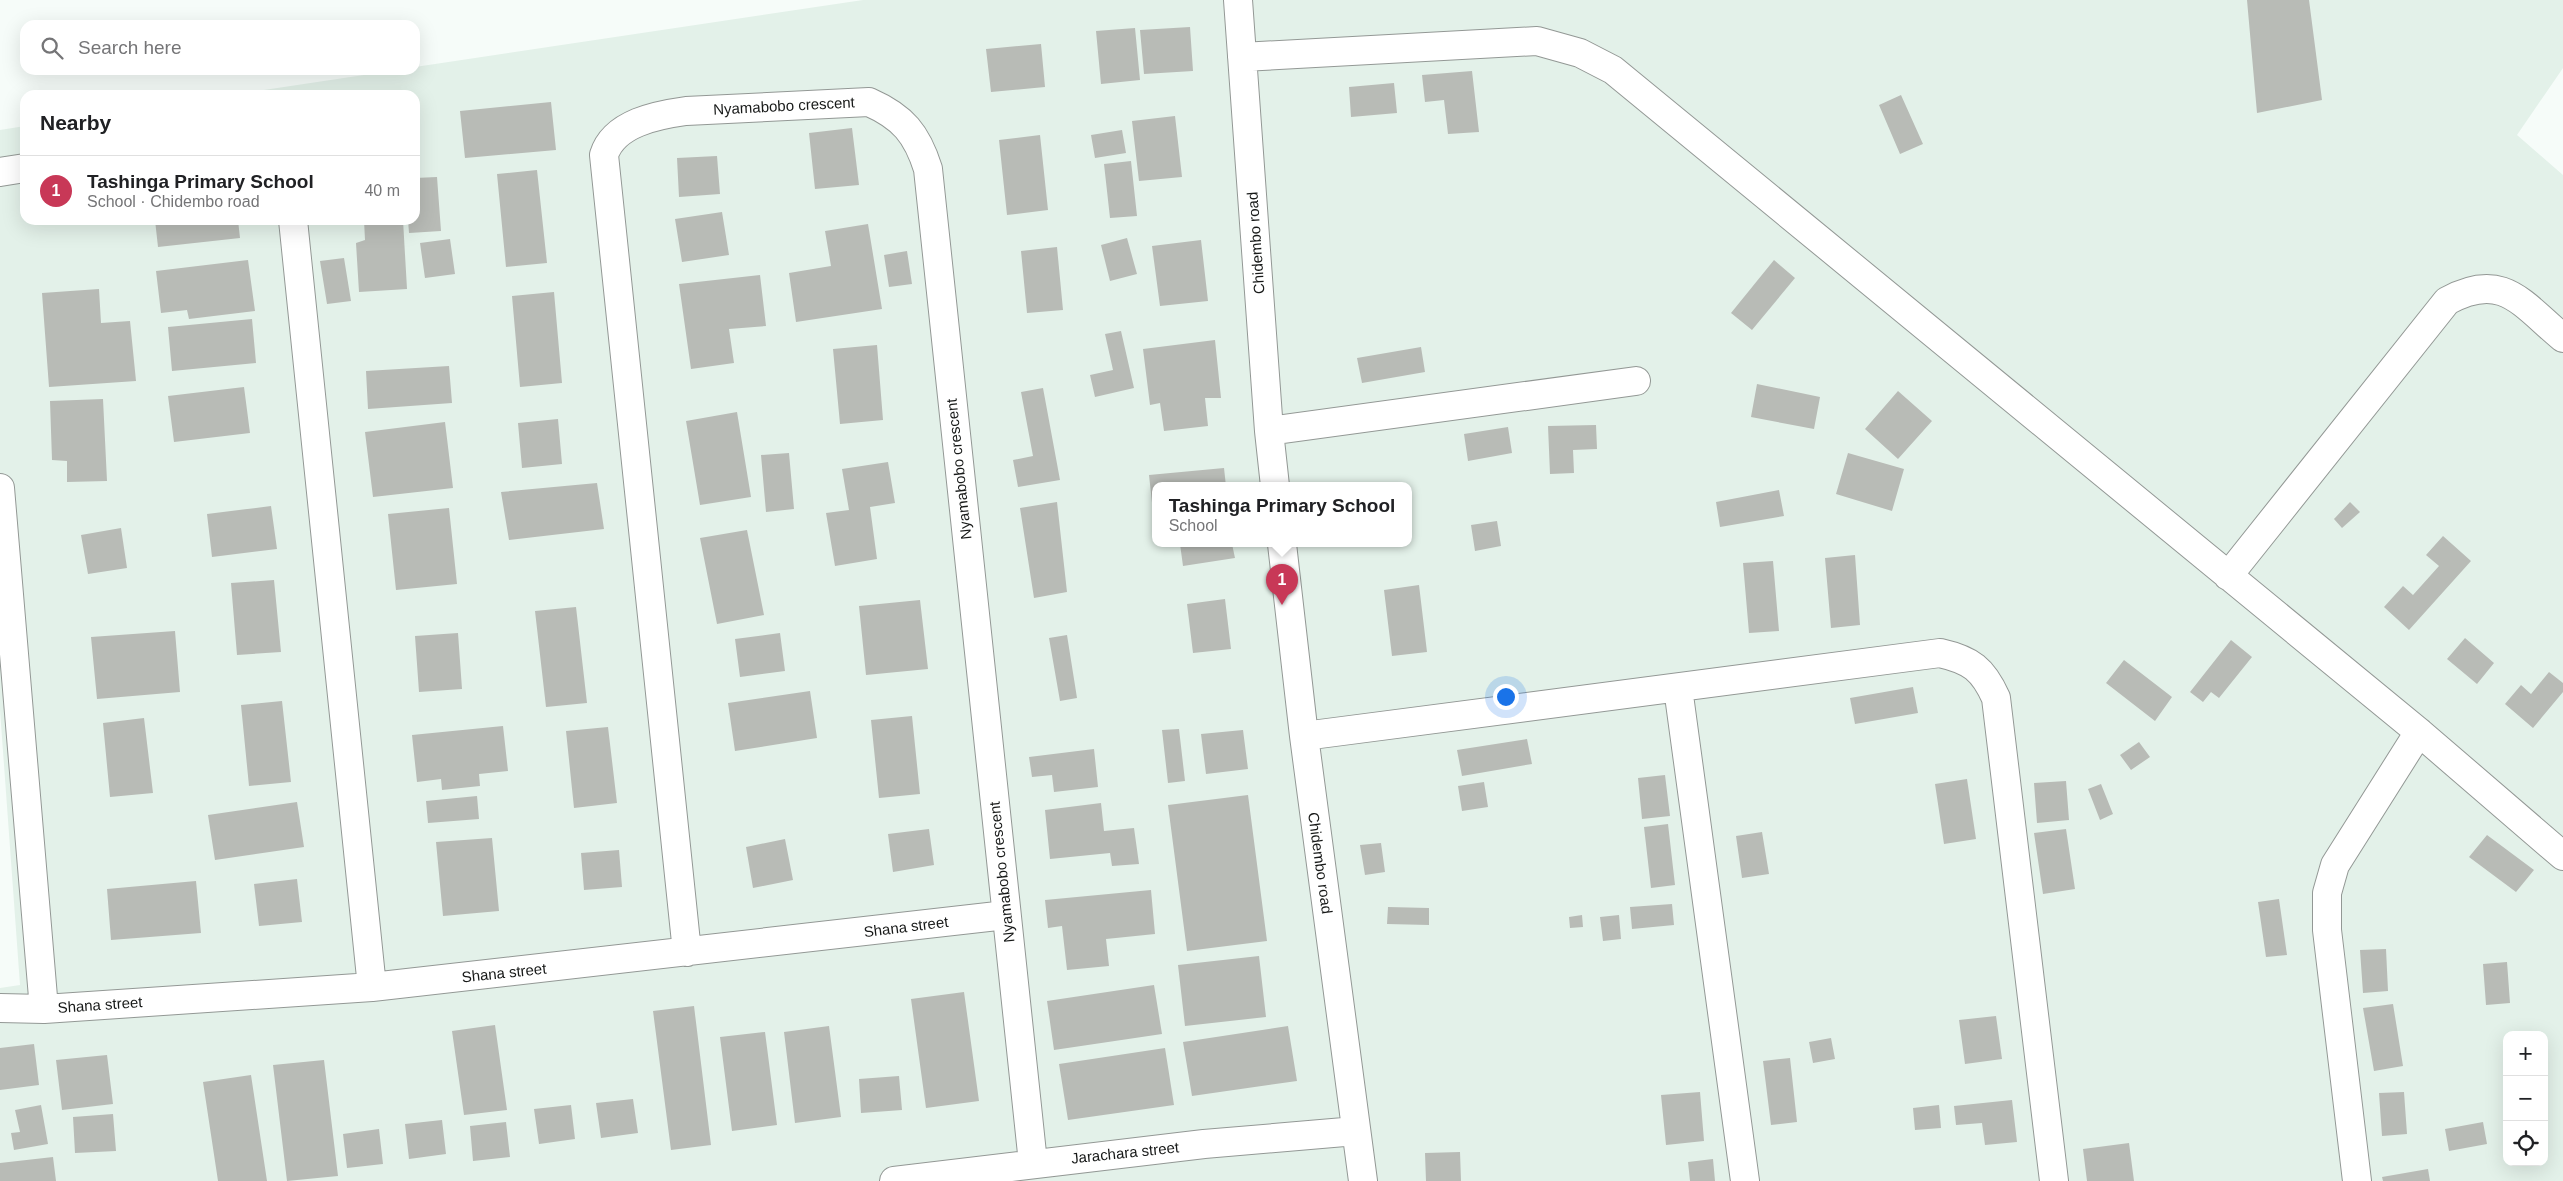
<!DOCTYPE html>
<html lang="en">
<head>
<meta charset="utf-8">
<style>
	:root { --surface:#fff; --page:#f2f2f2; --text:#202124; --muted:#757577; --line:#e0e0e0; --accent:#c83857 }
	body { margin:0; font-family:Arial,sans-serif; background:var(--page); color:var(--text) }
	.controls { position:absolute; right:15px; bottom:15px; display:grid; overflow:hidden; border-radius:10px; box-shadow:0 5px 20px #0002 }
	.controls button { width:45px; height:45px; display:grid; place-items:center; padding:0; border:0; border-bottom:1px solid var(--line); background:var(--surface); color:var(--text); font:25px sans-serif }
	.you { position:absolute; left:1505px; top:696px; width:18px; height:18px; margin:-12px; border:4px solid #fff; border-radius:50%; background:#1a73e8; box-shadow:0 0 0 8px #1a73e833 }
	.badge { display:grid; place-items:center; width:32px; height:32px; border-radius:50%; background:var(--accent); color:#fff; font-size:16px; font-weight:700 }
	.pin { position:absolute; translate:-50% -41px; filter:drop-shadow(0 1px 2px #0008) }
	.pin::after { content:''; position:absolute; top:26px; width:18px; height:15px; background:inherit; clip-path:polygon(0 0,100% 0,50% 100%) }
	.popup { position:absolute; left:1152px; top:482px; width:260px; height:65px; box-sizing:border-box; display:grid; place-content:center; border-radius:10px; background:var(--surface); filter:drop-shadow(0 1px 4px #0005); font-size:16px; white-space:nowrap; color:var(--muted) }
	.popup b { font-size:19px; color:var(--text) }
	.popup::after { content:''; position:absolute; left:50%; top:100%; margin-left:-10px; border:10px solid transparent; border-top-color:var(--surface) }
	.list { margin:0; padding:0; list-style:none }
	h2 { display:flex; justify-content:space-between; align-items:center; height:65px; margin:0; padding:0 20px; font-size:21px }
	h2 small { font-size:16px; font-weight:400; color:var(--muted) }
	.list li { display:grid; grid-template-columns:32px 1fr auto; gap:15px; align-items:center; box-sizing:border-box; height:70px; padding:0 20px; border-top:1px solid var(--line) }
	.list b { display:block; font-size:19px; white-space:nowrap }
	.list p { margin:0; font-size:16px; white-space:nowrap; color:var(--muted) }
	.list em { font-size:16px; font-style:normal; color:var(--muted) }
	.icon { flex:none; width:28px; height:28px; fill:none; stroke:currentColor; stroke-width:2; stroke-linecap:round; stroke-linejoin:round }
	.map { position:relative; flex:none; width:2563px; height:1181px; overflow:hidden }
	.search { position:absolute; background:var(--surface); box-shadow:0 5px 20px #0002; left:20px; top:20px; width:400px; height:55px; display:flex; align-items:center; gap:12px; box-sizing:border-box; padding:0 18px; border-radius:15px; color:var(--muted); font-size:19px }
	.panel { position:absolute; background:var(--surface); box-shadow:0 5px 20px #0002; left:20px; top:90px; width:400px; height:135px; border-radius:15px }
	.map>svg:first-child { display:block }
	.built { fill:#e3f1e9; fill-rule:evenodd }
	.building { fill:#b8bbb6 }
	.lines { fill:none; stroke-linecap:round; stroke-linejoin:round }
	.minor-casing { stroke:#939895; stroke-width:30 }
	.minor { stroke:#fff; stroke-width:28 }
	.labels { text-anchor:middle; stroke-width:4.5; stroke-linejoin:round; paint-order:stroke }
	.street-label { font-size:15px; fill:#171918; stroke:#fff }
</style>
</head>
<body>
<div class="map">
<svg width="2563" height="1181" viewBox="0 0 2563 1181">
	<rect width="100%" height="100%" fill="#f6fcf9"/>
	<!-- built -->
	<path class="built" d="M863,0H2563V68L2517,135L2563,175V1181H0V988L20,985L0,710V130L25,126V220H415V95H230L397,70H415V67ZM1156,486H1408V544H1156ZM2507,1035H2544V1162H2507Z"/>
	<!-- building -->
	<path class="building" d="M2247,0H2309L2322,100L2257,113Z
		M1190,27L1193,71L1144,74L1140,30Z
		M1135,28L1140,80L1101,84L1096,31Z
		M1041,44L1045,87L991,92L986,49Z
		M1472,71L1479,132L1448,134L1444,100L1425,102L1422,75Z
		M1394,83L1397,113L1351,117L1349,87Z
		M1901,95L1923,144L1900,154L1879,105Z
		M551,102L556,150L465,158L460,111Z
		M1175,116L1182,177L1139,181L1132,121Z
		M852,128L859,185L815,189L809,133Z
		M1122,130L1126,153L1095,158L1091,135Z
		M1040,135L1048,210L1007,215L999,140Z
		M717,156L720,194L679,197L677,158Z
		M1131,161L1137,216L1110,218L1104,164Z
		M537,170L547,263L506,267L497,174Z
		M437,177L441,231L409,233L408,220H415V178Z
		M722,212L729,255L682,262L675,219Z
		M155,220H238L240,238L158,247Z
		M364,220H403L407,289L359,292L356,243L365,240Z
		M868,224L882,309L796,322L789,273L831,266L825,231Z
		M1127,238L1137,274L1110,281L1101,245Z
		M450,239L455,274L425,278L420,243Z
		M1201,240L1208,301L1160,306L1152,246Z
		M1057,247L1063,310L1027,313L1021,251Z
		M907,251L912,284L889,287L884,255Z
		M344,258L351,301L327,304L320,261Z
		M248,260L255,311L189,319L187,310L161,313L156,271Z
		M1774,260L1795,278L1752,330L1731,313Z
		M760,275L766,326L729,329L734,363L691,369L679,284Z
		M99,289L101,323L130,321L136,381L49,387L42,293Z
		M554,292L562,383L520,387L512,296Z
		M252,319L256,363L172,371L168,327Z
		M1121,331L1134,388L1095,397L1090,375L1113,370L1105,334Z
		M1215,340L1221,398H1205L1208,426L1164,431L1160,403L1150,405L1143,349Z
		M877,345L883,420L840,424L833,349Z
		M1421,347L1425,372L1362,383L1357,358Z
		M449,366L452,403L368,409L366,371Z
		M1757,384L1820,397L1814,429L1751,417Z
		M244,387L250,433L174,442L168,396Z
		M1043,388L1060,480L1018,487L1013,460L1033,456L1021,392Z
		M1898,391L1932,421L1898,459L1865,429Z
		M103,399L107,481L67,482V461L52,460L50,401Z
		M737,412L751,497L700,505L686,421Z
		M558,419L562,464L522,468L518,423Z
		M445,422L453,488L373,497L365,432Z
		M1596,425L1597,449L1573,450L1574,473L1550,474L1548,426Z
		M1508,427L1512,453L1468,461L1464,434Z
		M789,453L794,509L766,512L761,455Z
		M1848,453L1904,469L1892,511L1836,494Z
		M888,462L895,503L870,507L877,559L835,566L826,513L849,510L842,469Z
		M1224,468L1226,486H1156L1154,521L1149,475Z
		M597,483L604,529L509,540L501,492Z
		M1779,490L1784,516L1720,527L1716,502Z
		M1057,502L1067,592L1034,598L1020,508Z
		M2350,502L2360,512L2342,528L2334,519Z
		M271,506L277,549L212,557L207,514Z
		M449,508L457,584L396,590L388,514Z
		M1497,521L1501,546L1475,551L1471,525Z
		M121,528L127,568L88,574L81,535Z
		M747,530L764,615L717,624L700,538Z
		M2443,536L2471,561L2409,630L2384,607L2403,586L2413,595L2439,566L2426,555Z
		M1180,544H1232L1235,558L1183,566Z
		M1855,555L1860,625L1831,628L1825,558Z
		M1773,561L1779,631L1749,633L1743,563Z
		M274,580L281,652L237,655L231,583Z
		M1419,585L1427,652L1392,656L1384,590Z
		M1225,599L1231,649L1193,653L1187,604Z
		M920,600L928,669L866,675L859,606Z
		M576,607L587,703L546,707L535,611Z
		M175,631L180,692L97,699L91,637Z
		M458,633L462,689L419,692L415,636Z
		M780,633L785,671L740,677L735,639Z
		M1067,635L1077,698L1060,701L1049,638Z
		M2465,638L2494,663L2477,684L2447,659Z
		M2231,640L2252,657L2219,698L2211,692L2203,702L2190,692Z
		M2124,660L2172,697L2155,721L2106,683Z
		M2549,672L2563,683V692L2533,728L2505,704L2521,685L2531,694Z
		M1913,687L1918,713L1855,724L1850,698Z
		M810,691L817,738L735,751L728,703Z
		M282,701L291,782L249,786L241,705Z
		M912,716L920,794L879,798L871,720Z
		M144,718L153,793L110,797L103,723Z
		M503,726L508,771L479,774L480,786L442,790L441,779L417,782L412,735Z
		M608,727L617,803L574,808L566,731Z
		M1179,729L1185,781L1168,783L1162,730Z
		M1243,730L1248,769L1206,774L1201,734Z
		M1527,739L1532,764L1462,776L1457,750Z
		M2139,742L2150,757L2131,770L2120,755Z
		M1094,749L1098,787L1054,792L1052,775L1032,777L1029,757Z
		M1665,775L1670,816L1642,819L1638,778Z
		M1967,779L1976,839L1944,844L1935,784Z
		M2066,781L2069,820L2037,823L2034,783Z
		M1484,782L1488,807L1462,811L1458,786Z
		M2101,784L2113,814L2100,820L2088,789Z
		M1248,795L1267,941L1187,951L1168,805Z
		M477,796L479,819L428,823L426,801Z
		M297,802L304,847L215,860L208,815Z
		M1101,803L1104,831L1134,828L1139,864L1112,866L1110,853L1050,859L1045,810Z
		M1668,824L1675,885L1651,888L1644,827Z
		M929,829L934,865L893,872L888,834Z
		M2066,829L2075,889L2043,894L2034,833Z
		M1762,832L1769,874L1742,878L1736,836Z
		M2487,835L2534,870L2516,892L2469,857Z
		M492,838L499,911L443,916L436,842Z
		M785,839L793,880L753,888L746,847Z
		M1381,843L1385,872L1365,875L1360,845Z
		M619,850L622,887L584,890L581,853Z
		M297,879L302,922L259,926L254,884Z
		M196,881L201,933L111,940L107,889Z
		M1151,890L1155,934L1106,939L1109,966L1067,970L1062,926L1048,928L1045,900Z
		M2279,899L2287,955L2266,957L2258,902Z
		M1672,904L1674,925L1632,929L1630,907Z
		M1388,907L1429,908V925L1387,924Z
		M1582,915L1583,927L1570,928L1569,917Z
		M1619,915L1621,939L1603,941L1600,917Z
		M2386,949L2388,991L2363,993L2360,950Z
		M1259,956L1266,1017L1185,1026L1178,965Z
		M2507,962L2510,1003L2486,1005L2483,964Z
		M1154,985L1162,1034L1054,1050L1047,1001Z
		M964,992L979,1101L926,1108L911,999Z
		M2393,1004L2403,1066L2374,1071L2363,1008Z
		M694,1006L711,1145L671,1150L653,1011Z
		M1996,1016L2002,1059L1965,1064L1959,1020Z
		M495,1025L507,1110L464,1115L452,1031Z
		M829,1026L841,1117L795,1123L784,1032Z
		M1288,1026L1297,1081L1192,1096L1183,1042Z
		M765,1032L777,1125L732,1131L720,1037Z
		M1831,1038L1835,1059L1813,1063L1809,1042Z
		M34,1044L39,1085L0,1090V1048Z
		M1165,1048L1174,1105L1068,1120L1059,1064Z
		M107,1055L113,1104L62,1110L56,1060Z
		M1790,1058L1797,1122L1771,1125L1763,1061Z
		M324,1060L338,1176L287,1181L273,1065Z
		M251,1075L267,1181H218L203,1082Z
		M899,1076L902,1110L861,1113L859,1079Z
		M1700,1092L1704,1141L1666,1145L1661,1095Z
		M2404,1092L2407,1134L2382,1136L2379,1093Z
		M633,1099L638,1133L601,1138L596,1103Z
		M2012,1100L2017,1142L1985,1145L1982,1123L1956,1125L1954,1106Z
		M41,1105L48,1144L14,1150L11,1133L20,1132L15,1110Z
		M571,1105L575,1139L539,1144L534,1109Z
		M1939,1105L1941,1128L1915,1130L1913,1108Z
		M113,1114L116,1151L75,1153L73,1117Z
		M442,1120L446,1154L409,1159L405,1124Z
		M506,1122L510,1157L473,1161L470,1126Z
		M2483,1122L2487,1144L2449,1151L2445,1129Z
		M379,1129L383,1164L347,1168L343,1134Z
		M2129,1143L2134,1181H2087L2083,1149Z
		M1460,1152L1461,1181H1426L1425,1153Z
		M53,1157L56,1181H0V1163Z
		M1713,1159L1715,1181H1690L1688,1162Z
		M2428,1169L2430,1181H2383L2382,1177Z"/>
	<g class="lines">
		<defs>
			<path id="minor" d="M1238,0L1269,431L1275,486
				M1242,57L1537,41L1580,53L1613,70L2419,732L2563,856
				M0,172L25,168
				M293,220L372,987
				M1269,431L1636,381
				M0,488L44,1009
				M1282,544L1304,736L1363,1181
				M2228,576L2447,301C2503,270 2522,304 2563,338
				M1678,688L1745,1181
				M1304,736L1940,653C1971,660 1983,669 1996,698L2054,1181
				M687,952L604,155C614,123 657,115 686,111L869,102C903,117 917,134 928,169L1033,1163
				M0,1008L44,1009L372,987L1006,915
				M894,1181L1204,1144L1356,1131
				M2357,1181L2327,930V893L2335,865L2419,732"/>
		</defs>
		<!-- minor casing -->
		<use href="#minor" class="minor-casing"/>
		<!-- minor -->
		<use href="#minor" class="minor"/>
	</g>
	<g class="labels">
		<!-- street labels -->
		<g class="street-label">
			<text transform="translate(784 106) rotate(-3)" y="5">Nyamabobo crescent</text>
			<text transform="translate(1256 243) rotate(-94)" y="5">Chidembo road</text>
			<text transform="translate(959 469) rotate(-96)" y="5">Nyamabobo crescent</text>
			<text transform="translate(1320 863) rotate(82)" y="5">Chidembo road</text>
			<text transform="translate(1002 872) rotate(-96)" y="5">Nyamabobo crescent</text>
			<text transform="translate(906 927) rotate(-7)" y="5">Shana street</text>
			<text transform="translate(504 973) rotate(-6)" y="5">Shana street</text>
			<text transform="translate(100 1005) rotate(-4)" y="5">Shana street</text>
			<text transform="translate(1125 1153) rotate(-6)" y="5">Jarachara street</text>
		</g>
	</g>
</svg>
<div class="controls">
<button>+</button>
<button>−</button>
<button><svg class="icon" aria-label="locate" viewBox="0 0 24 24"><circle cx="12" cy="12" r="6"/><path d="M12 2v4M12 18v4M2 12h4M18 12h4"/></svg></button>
</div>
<div class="you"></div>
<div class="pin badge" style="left:1282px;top:605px">1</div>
<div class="popup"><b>Tashinga Primary School</b>School</div>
<div class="search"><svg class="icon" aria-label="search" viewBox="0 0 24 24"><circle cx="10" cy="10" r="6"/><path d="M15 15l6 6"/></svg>Search here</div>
<section class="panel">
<h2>Nearby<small></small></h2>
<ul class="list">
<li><span class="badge">1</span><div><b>Tashinga Primary School</b><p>School · Chidembo road</p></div><em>40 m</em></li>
</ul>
</section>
</div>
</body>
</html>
